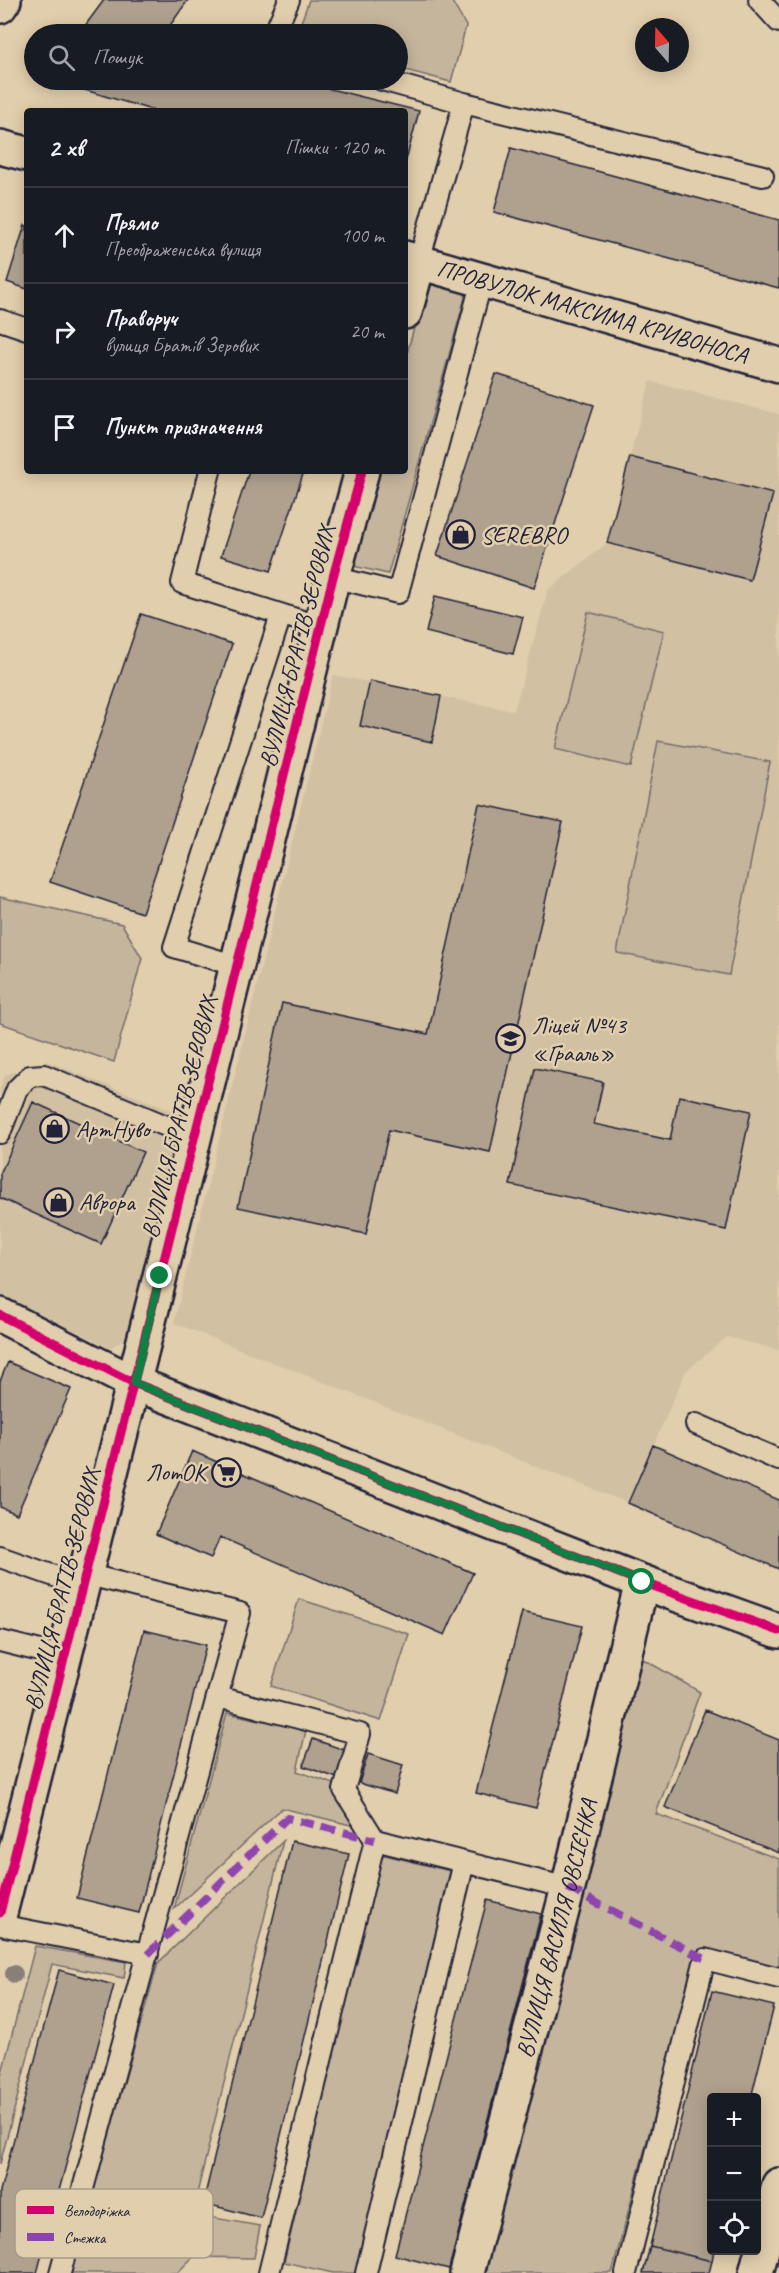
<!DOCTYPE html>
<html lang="uk">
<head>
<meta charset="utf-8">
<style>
	:root { --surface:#171b24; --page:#20242c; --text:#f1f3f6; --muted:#9ea1a6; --line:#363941 }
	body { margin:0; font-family:Caveat,sans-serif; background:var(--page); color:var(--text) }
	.controls { position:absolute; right:18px; bottom:18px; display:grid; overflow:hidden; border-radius:6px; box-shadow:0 3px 15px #0003 }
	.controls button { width:54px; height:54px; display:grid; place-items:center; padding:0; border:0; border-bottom:2px solid var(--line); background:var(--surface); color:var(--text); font:30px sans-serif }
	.compass { position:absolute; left:635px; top:18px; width:54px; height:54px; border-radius:50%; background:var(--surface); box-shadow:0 3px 15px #0003; rotate:340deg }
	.stop { position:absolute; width:18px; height:18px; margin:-14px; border:4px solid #0b8043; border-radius:50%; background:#fff }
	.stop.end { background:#0b8043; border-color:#fff; box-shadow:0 2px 6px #0008 }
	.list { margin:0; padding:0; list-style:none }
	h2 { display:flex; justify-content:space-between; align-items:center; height:78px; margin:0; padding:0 24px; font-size:26px }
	h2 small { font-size:20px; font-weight:400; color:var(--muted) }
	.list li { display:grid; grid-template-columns:39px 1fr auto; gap:18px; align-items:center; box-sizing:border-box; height:96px; padding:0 24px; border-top:2px solid var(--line) }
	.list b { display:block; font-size:22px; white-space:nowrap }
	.list p { margin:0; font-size:20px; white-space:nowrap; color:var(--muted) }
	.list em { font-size:20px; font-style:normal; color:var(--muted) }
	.icon { flex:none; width:33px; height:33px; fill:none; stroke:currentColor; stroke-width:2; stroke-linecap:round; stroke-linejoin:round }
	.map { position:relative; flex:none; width:779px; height:2273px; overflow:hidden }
	.search { position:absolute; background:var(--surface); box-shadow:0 3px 15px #0003; left:24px; top:24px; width:384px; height:66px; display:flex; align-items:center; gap:15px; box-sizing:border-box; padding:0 21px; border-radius:33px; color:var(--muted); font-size:22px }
	.panel { position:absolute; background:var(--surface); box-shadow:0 3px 15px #0003; left:24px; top:108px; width:384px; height:366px; border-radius:6px }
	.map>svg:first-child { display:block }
	.built { fill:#d2c0a3 }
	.green { fill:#c5b59c; stroke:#746c6c; stroke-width:1.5 }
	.building { fill:#afa18e; stroke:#22223b; stroke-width:1.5 }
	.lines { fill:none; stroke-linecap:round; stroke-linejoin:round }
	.lane-casing { stroke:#22223b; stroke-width:24 }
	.street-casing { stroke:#22223b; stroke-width:38 }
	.secondary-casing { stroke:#22223b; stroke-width:38 }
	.lane { stroke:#e1ceac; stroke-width:20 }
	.street { stroke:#e1ceac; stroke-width:33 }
	.secondary { stroke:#e1ceac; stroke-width:33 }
	.quiet { stroke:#8e44ad; stroke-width:8; stroke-dasharray:15 8; stroke-linecap:butt }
	.cycleway-casing { stroke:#e1ceac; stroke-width:13 }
	.cycleway { stroke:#d6006c; stroke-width:9 }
	.tree { fill:#8a7f78 }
	.route { stroke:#0b8043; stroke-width:8 }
	.labels { text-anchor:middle; stroke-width:5; stroke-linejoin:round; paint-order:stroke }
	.street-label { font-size:24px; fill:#22223b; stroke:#e1ceac }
	.poi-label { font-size:24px; fill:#22223b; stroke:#e1ceac; text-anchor:start }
	.key { fill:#e1ceac; stroke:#a89a8a; stroke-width:1.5 }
	.key-label { font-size:16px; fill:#22223b }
</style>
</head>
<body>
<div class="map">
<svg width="779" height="2273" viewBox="0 0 779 2273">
	<rect width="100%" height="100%" fill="#e1ceac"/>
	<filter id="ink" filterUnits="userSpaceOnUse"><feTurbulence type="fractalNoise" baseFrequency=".0167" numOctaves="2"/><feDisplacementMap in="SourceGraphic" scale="12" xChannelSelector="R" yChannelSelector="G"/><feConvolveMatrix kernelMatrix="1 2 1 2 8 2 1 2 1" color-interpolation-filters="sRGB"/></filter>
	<g filter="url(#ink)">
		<!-- built -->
		<path class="built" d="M650,381L779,414V1350L727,1337L686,1371L628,1503L174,1323L333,675L514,711L548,590L607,543Z
			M46,1061L183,1115L126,1338L110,1348L0,1294V1089L5,1075Z"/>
		<!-- green -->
		<path class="green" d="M309,0H451L466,26L451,82L398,68V34H297Z
			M426,283L466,294L388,574L349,565L375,471H405V361Z
			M588,612L664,631L631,767L555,749Z
			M658,741L770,762L729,975L617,953Z
			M0,897L122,924L142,958L114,1062L0,1023Z
			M299,1599L409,1634L381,1721L271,1686Z
			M638,1656L700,1692L656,1814L779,1859V1969L696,1955L612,2273H479Z
			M227,1713L306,1730L297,1771L337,1785L359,1827L282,1808L174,1909Z
			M283,1841L192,2214L260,2226L254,2258L193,2257L177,2273H70L158,1963Z
			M381,1854L450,1871L356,2273H333L284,2262Z
			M35,1946L126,1962L124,1978L52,1964L0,2164V2080Z"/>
		<!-- building -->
		<path class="building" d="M104,0H188L164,34H79Z
			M58,80H294L419,111L405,164V111H155L58,82Z
			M511,148L779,220V288L494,212Z
			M25,225L27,226V289L7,282Z
			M496,374L594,405L534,588L437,556Z
			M630,457L773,494L750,580L607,543Z
			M249,471H304L271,571L221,556Z
			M435,596L523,617L513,654L426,632Z
			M141,614L232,644L142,913L50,882Z
			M370,681L441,696L432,742L360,726Z
			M479,804L563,822L490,1152L389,1130L366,1234L238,1207L282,1003L428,1034Z
			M535,1068L603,1082L594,1124L670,1140L679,1096L751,1111L726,1230L510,1185Z
			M33,1102L143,1152L101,1244L0,1198V1174Z
			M8,1362L71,1389L17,1514L0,1507V1381Z
			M653,1445L779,1500V1569L628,1503Z
			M192,1451L473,1573L445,1635L220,1537L211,1558L156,1534Z
			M522,1612L582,1626L536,1808L476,1793Z
			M144,1630L206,1645L139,1913L77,1898Z
			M705,1710L779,1740V1853L665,1807Z
			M313,1739L347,1751L337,1778L303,1766Z
			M368,1754L403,1765L395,1794L359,1783Z
			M292,1841L349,1854L261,2218L203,2203Z
			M487,1900L541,1914L449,2269L395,2255Z
			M59,1970L114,1985L37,2273H0V2191Z
			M712,1991L774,2006L751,2098H712V2250H714L712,2261L650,2246Z
			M650,2246L712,2261L709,2273H643Z"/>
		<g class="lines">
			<defs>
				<path id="lane" d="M759,0L779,22
					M274,34L289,0
					M382,80L464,103L419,261
					M464,103L763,176
					M0,320L27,329
					M210,471L182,583L321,627
					M333,577L398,593L482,280
					M237,966L174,947L281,615
					M0,1133L17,1089L30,1076L44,1075L195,1138
					M696,1424L779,1460
					M0,1557L83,1586
					M0,1641L64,1657
					M218,1697L360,1734L344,1790L375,1840
					M0,1925L148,1954
					M60,2273L240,1613L85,1574
					M269,2273L375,1840L568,1888
					M366,2273L464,1862
					M626,2273L705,1959L779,1978"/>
				<g id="street">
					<path d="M0,147L27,154"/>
					<path id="s1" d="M405,258L779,365"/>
					<path d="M405,312L419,261"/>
					<path d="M0,1315L134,1383L642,1582L779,1631"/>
					<path d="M0,1913L141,1353L333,577L362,471"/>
					<path id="s2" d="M467,2273L568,1888L642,1582"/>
					<path d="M756,2273L779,2185"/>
				</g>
				<path id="secondary" d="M0,6L4,0"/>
			</defs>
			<!-- lane casing -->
			<use href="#lane" class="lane-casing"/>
			<!-- street casing -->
			<use href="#street" class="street-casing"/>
			<!-- secondary casing -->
			<use href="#secondary" class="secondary-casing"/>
			<!-- lane -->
			<use href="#lane" class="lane"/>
			<!-- street -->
			<use href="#street" class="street"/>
			<!-- secondary -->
			<use href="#secondary" class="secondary"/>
			<!-- quiet -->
			<path class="quiet" d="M568,1888L705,1959
				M148,1954L287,1818L375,1840"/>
			<defs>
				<path id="cycleway" d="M0,1315L134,1383L642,1582L779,1631
					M0,1913L141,1353L333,577L362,471"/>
			</defs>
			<!-- cycleway casing -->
			<use href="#cycleway" class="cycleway-casing"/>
			<!-- cycleway -->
			<use href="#cycleway" class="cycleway"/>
		</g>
		<!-- trees -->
		<circle class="tree" cx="14" cy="1974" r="9"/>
	</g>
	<g class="lines" filter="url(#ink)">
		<!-- route -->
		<path class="route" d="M160,1276L134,1383L642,1582"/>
	</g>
	<!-- icons -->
	<defs>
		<symbol id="shop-ring" viewBox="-11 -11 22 22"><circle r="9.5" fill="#e1ceac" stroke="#22223b" stroke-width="1.5"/><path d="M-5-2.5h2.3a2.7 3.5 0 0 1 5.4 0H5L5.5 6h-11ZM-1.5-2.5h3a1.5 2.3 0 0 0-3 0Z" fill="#22223b"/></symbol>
		<symbol id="school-ring" viewBox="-11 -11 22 22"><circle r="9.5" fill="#e1ceac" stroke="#22223b" stroke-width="1.5"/><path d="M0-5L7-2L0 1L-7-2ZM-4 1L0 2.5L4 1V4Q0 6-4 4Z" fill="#22223b"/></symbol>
		<symbol id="supermarket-ring" viewBox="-11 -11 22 22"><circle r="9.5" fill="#e1ceac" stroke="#22223b" stroke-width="1.5"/><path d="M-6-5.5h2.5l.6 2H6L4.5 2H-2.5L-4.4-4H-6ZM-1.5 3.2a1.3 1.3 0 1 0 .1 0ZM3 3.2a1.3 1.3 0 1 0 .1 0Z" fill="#22223b"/></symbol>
	</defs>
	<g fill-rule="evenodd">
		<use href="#shop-ring" x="444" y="518" width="33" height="33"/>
		<use href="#school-ring" x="494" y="1022" width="33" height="33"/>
		<use href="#shop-ring" x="38" y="1112" width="33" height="33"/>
		<use href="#shop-ring" x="42" y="1186" width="33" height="33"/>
		<use href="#supermarket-ring" x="210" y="1456" width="33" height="33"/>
	</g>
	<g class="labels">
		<!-- street labels -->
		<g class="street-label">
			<text dy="8" stroke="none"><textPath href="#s1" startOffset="195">ПРОВУЛОК МАКСИМА КРИВОНОСА</textPath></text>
			<text transform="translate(297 646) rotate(-76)" y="8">ВУЛИЦЯ БРАТІВ ЗЕРОВИХ</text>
			<text transform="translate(179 1117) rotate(-76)" y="8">ВУЛИЦЯ БРАТІВ ЗЕРОВИХ</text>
			<text transform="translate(62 1589) rotate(-76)" y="8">ВУЛИЦЯ БРАТІВ ЗЕРОВИХ</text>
			<text dy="8" stroke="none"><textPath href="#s2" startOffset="356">ВУЛИЦЯ ВАСИЛЯ ОВСІЄНКА</textPath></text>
		</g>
		<!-- poi labels -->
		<g class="poi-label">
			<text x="481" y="543">SEREBRО</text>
			<text x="532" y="1033">Ліцей №43<tspan x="532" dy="28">«Грааль»</tspan></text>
			<text x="76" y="1137">АртНуво</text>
			<text x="79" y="1210">Аврора</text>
			<text x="205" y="1480" text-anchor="end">ЛотОК</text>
		</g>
	</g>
	<!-- legend -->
	<rect x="15" y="2189" width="198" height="69" rx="9" class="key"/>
	<rect x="27" y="2206" width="27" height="8" fill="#d6006c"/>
	<rect x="27" y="2233" width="27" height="8" fill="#8e44ad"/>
	<g class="key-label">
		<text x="64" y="2216">Велодоріжка</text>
		<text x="64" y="2243">Стежка</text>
	</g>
</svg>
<div class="controls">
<button>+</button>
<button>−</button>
<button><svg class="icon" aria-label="locate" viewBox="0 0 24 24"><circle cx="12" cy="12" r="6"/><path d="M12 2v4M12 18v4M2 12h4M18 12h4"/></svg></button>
</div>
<svg class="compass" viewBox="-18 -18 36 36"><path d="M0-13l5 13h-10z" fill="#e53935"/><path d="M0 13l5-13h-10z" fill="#9ea1a6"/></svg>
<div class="stop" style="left:642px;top:1582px"></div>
<div class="stop end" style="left:160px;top:1276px"></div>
<div class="search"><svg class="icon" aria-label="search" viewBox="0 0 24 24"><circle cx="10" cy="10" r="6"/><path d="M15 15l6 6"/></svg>Пошук</div>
<section class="panel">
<h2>2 хв<small>Пішки · 120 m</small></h2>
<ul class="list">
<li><svg class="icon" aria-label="ahead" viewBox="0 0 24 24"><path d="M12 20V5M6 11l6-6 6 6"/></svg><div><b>Прямо</b><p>Преображенська вулиця</p></div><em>100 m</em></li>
<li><svg class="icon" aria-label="right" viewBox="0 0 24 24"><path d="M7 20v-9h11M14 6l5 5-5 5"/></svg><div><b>Праворуч</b><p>вулиця Братів Зерових</p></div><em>20 m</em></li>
<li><svg class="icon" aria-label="arrive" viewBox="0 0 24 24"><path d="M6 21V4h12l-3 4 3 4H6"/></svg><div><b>Пункт призначення</b></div></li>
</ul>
</section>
</div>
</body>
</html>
